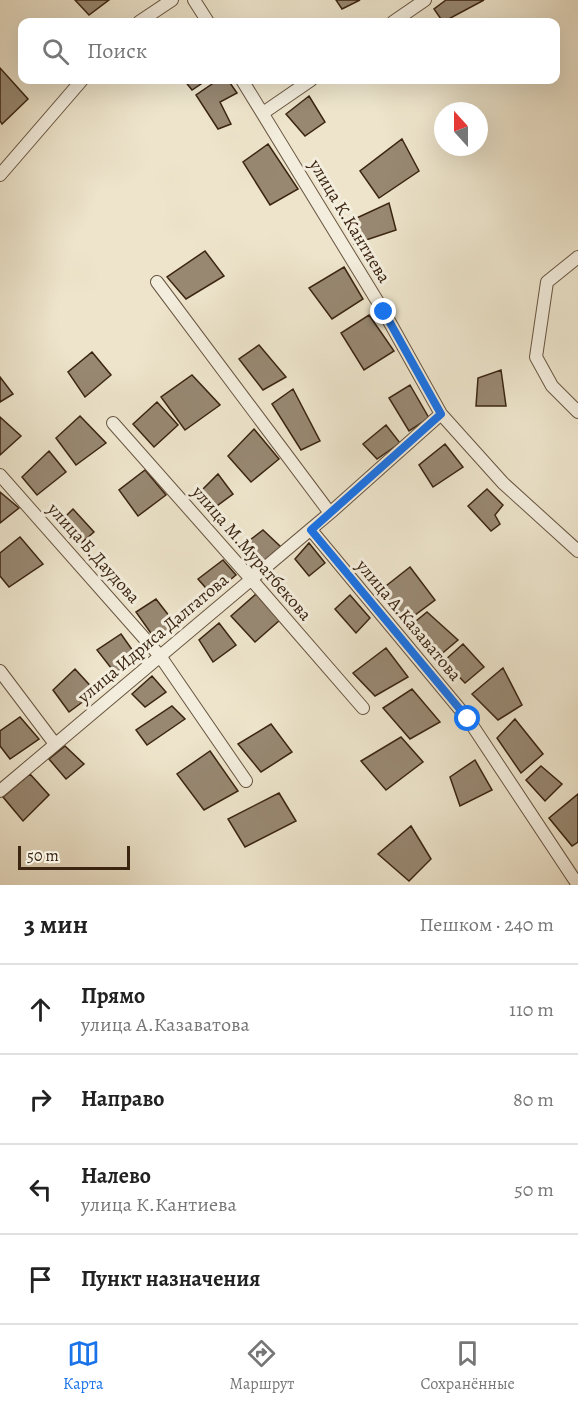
<!DOCTYPE html>
<html lang="ru">
<head>
<meta charset="utf-8">
<style>
	:root { --surface:#fff; --page:#f6f6f6; --text:#222; --muted:#767676; --line:#e0e0e0; --accent:#1a73e8 }
	body { margin:0; font-family:Alegreya,serif; background:var(--page); color:var(--text) }
	.compass { position:absolute; left:434px; top:102px; width:54px; height:54px; border-radius:50%; background:var(--surface); box-shadow:0 6px 24px #0002; rotate:339deg }
	.scale { position:absolute; left:18px; bottom:15px; width:112px; box-sizing:border-box; padding-left:6px; border:3px solid #3b2511; border-top:0; font-size:16px; line-height:21px; white-space:nowrap; color:#3b2511; -webkit-text-stroke:4px #f3eddd; paint-order:stroke }
	.stop { position:absolute; width:18px; height:18px; margin:-14px; border:4px solid #1a73e8; border-radius:50%; background:#fff }
	.stop.end { background:#1a73e8; border-color:#fff; box-shadow:0 2px 6px #0008 }
	.list { margin:0; padding:0; list-style:none }
	h2 { display:flex; justify-content:space-between; align-items:center; height:78px; margin:0; padding:0 24px; font-size:26px }
	h2 small { font-size:20px; font-weight:400; color:var(--muted) }
	.list li { display:grid; grid-template-columns:39px 1fr auto; gap:18px; align-items:center; box-sizing:border-box; height:90px; padding:0 24px; border-top:2px solid var(--line) }
	.list b { display:block; font-size:22px; white-space:nowrap }
	.list p { margin:0; font-size:20px; white-space:nowrap; color:var(--muted) }
	.list em { font-size:20px; font-style:normal; color:var(--muted) }
	.icon { flex:none; width:33px; height:33px; fill:none; stroke:currentColor; stroke-width:2; stroke-linecap:round; stroke-linejoin:round }
	.map { position:relative; flex:none; width:578px; height:885px; overflow:hidden }
	.search { position:absolute; background:var(--surface); box-shadow:0 6px 24px #0002; left:18px; right:18px; top:18px; height:66px; display:flex; align-items:center; gap:15px; box-sizing:border-box; padding:0 21px; border-radius:12px; color:var(--muted); font-size:22px }
	.sheet { height:438px; background:var(--surface) }
	nav { display:flex; justify-content:space-around; align-items:center; box-sizing:border-box; height:84px; border-top:2px solid var(--line); background:var(--surface); font-size:16px; color:var(--muted) }
	nav a { display:grid; justify-items:center; gap:3px }
	nav .on { color:var(--accent) }
	.map>svg:first-child { display:block }
	.building { fill:#988872; stroke:#3b2511; stroke-width:1.5 }
	.lines { fill:none; stroke-linecap:round; stroke-linejoin:round }
	.street-casing { stroke:#685540; stroke-width:14 }
	.street { stroke:#f3eddd; stroke-width:12 }
	.route { stroke:#1a73e8; stroke-width:8 }
	.labels { text-anchor:middle; stroke-width:6; stroke-linejoin:round; paint-order:stroke }
	.street-label { font-size:18px; fill:#3b2511; stroke:#f3eddd }
</style>
</head>
<body>
<div class="map">
<svg width="578" height="885" viewBox="0 0 578 885">
	<rect width="100%" height="100%" fill="#ede4cb"/>
	<filter id="stains"><feTurbulence type="fractalNoise" baseFrequency=".00333" numOctaves="4"/><feColorMatrix values="0 0 0 0 .2 0 0 0 0 .09 0 0 0 0 .02 0 0 0 .5 -.17"/></filter>
	<radialGradient id="worn" r=".72"><stop offset=".6" stop-color="#630" stop-opacity="0"/><stop offset="1" stop-color="#630" stop-opacity=".3"/></radialGradient>
	<!-- building -->
	<path class="building" d="M75,0H109L89,15Z
		M336,0H360L342,9Z
		M446,0H484L443,22L434,9Z
		M0,68L28,99L2,124L0,121Z
		M184,80H203L204,82L192,90Z
		M218,80H228L237,93L220,102L231,124L218,129L196,95Z
		M309,96L325,122L305,136L286,114Z
		M402,139L419,171L379,198L360,171Z
		M268,144L298,189L270,205L243,162Z
		M389,203L396,230L354,244L348,222Z
		M205,251L224,276L186,299L167,277Z
		M344,267L363,299L332,319L309,288Z
		M369,315L394,351L364,370L341,333Z
		M259,345L286,377L263,390L239,359Z
		M92,352L111,375L85,397L68,372Z
		M501,370L506,406H476L478,378Z
		M192,375L220,405L185,430L161,397Z
		M0,377L13,394L0,402Z
		M410,385L429,418L409,431L389,398Z
		M293,389L320,441L301,450L272,404Z
		M157,402L178,425L154,447L133,424Z
		M80,416L106,443L76,465L56,438Z
		M0,417L21,436L0,455Z
		M386,425L400,443L377,459L363,444Z
		M254,429L279,459L251,482L228,456Z
		M445,444L463,467L433,487L419,465Z
		M49,451L66,472L37,495L22,477Z
		M145,470L166,495L138,516L119,490Z
		M218,474L233,494L210,511L196,496Z
		M487,489L503,505L495,515L500,524L491,531L468,506Z
		M0,492L19,508L0,523Z
		M73,509L94,532L79,545L59,523Z
		M263,530L282,548L255,568L238,549Z
		M20,537L43,564L9,587L0,576V553Z
		M309,543L325,563L309,576L295,559Z
		M223,560L236,575L212,595L198,579Z
		M410,567L435,600L407,621L377,593Z
		M256,594L280,620L255,642L231,616Z
		M350,595L370,618L356,633L335,609Z
		M156,599L177,626L155,639L136,612Z
		M427,612L458,640L439,656L410,626Z
		M219,623L236,645L213,662L199,640Z
		M121,634L138,658L115,673L97,650Z
		M463,644L484,667L465,683L444,661Z
		M386,648L408,677L375,696L353,673Z
		M503,668L522,705L498,720L472,694Z
		M75,669L96,692L69,712L53,690Z
		M152,676L166,692L145,707L132,694Z
		M412,689L440,722L410,739L383,708Z
		M172,706L185,719L147,745L136,730Z
		M20,717L39,739L10,759L0,746V731Z
		M515,719L543,754L521,773L497,738Z
		M271,724L292,752L261,772L238,744Z
		M401,737L423,762L386,790L361,761Z
		M65,746L84,764L66,779L49,759Z
		M210,751L238,791L204,810L177,774Z
		M475,760L492,790L460,806L450,777Z
		M541,766L562,784L545,801L526,780Z
		M30,774L49,795L23,821L3,797Z
		M279,793L296,821L245,847L228,819Z
		M578,794V842L572,846L549,818Z
		M411,826L431,859L409,881L378,854Z"/>
	<g class="lines">
		<defs>
			<path id="street" d="M194,0L208,22
				M139,22L172,0
				M393,22L425,0
				M242,80L384,312L441,414L503,483L578,551
				M263,113L311,80
				M0,175L82,80
				M578,257L547,282L536,357L552,386L578,412
				M157,282L330,513
				M113,423L251,579L363,708
				M0,475L160,656L246,781
				M311,530L468,719L578,885
				M0,671L55,744
				M0,791L330,513L441,414"/>
		</defs>
		<!-- street casing -->
		<use href="#street" class="street-casing"/>
		<!-- street -->
		<use href="#street" class="street"/>
	</g>
	<g class="lines">
		<!-- route -->
		<path class="route" d="M384,312L441,414L311,530L468,719"/>
	</g>
	<g class="labels">
		<!-- street labels -->
		<g class="street-label">
			<text transform="translate(350 221) rotate(59)" y="6">улица К.Кантиева</text>
			<text transform="translate(94 553) rotate(48)" y="6">улица Б.Даудова</text>
			<text transform="translate(252 553) rotate(49)" y="6">улица М.Муратбекова</text>
			<text transform="translate(409 620) rotate(50)" y="6">улица А.Казаватова</text>
			<text transform="translate(153 638) rotate(-40)" y="6">улица Идриса Далгатова</text>
		</g>
	</g>
	<rect width="100%" height="100%" filter="url(#stains)"/>
	<rect width="100%" height="100%" fill="url(#worn)"/>
</svg>
<svg class="compass" viewBox="-18 -18 36 36"><path d="M0-13l5 13h-10z" fill="#e53935"/><path d="M0 13l5-13h-10z" fill="#767676"/></svg>
<div class="scale">50 m</div>
<div class="stop" style="left:468px;top:719px"></div>
<div class="stop end" style="left:384px;top:312px"></div>
<div class="search"><svg class="icon" aria-label="search" viewBox="0 0 24 24"><circle cx="10" cy="10" r="6"/><path d="M15 15l6 6"/></svg>Поиск</div>
</div>
<section class="sheet">
<h2>3 мин<small>Пешком · 240 m</small></h2>
<ul class="list">
<li><svg class="icon" aria-label="ahead" viewBox="0 0 24 24"><path d="M12 20V5M6 11l6-6 6 6"/></svg><div><b>Прямо</b><p>улица А.Казаватова</p></div><em>110 m</em></li>
<li><svg class="icon" aria-label="right" viewBox="0 0 24 24"><path d="M7 20v-9h11M14 6l5 5-5 5"/></svg><div><b>Направо</b></div><em>80 m</em></li>
<li><svg class="icon" aria-label="left" viewBox="0 0 24 24"><path d="M17 20v-9H6M10 6l-5 5 5 5"/></svg><div><b>Налево</b><p>улица К.Кантиева</p></div><em>50 m</em></li>
<li><svg class="icon" aria-label="arrive" viewBox="0 0 24 24"><path d="M6 21V4h12l-3 4 3 4H6"/></svg><div><b>Пункт назначения</b></div></li>
</ul>
</section>
<nav>
<a class="on"><svg class="icon" aria-label="map" viewBox="0 0 24 24"><path d="M3 6l6-2 6 2 6-2v14l-6 2-6-2-6 2zM9 4v14M15 6v14"/></svg>Карта</a>
<a><svg class="icon" aria-label="directions" viewBox="0 0 24 24"><path d="M12 3l9 9-9 9-9-9zM9 14v-3h6M13 9l2 2-2 2"/></svg>Маршрут</a>
<a><svg class="icon" aria-label="saved" viewBox="0 0 24 24"><path d="M7 4h10v16l-5-4-5 4z"/></svg>Сохранённые</a>
</nav>
</body>
</html>
